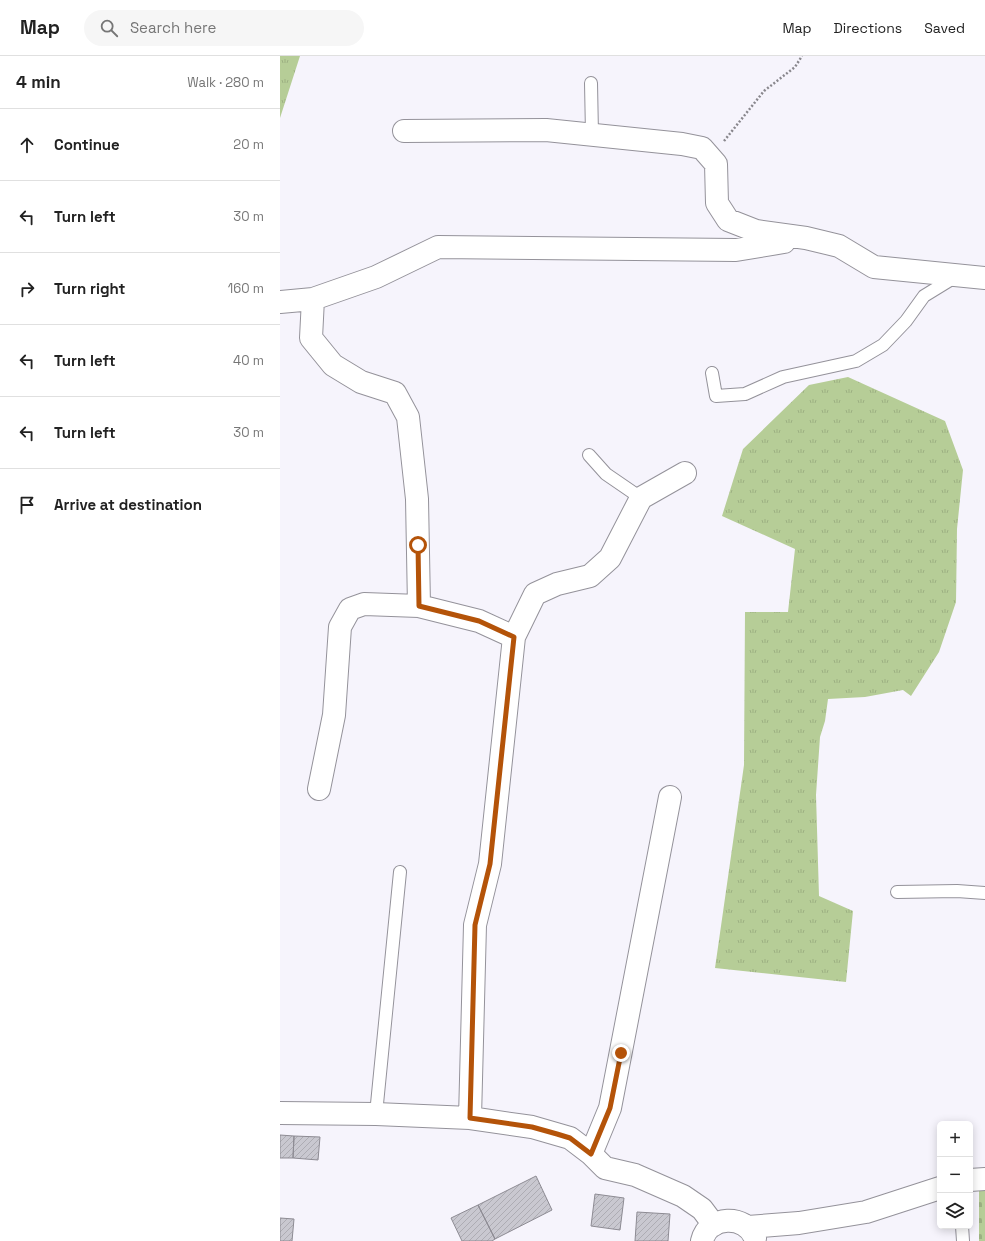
<!DOCTYPE html>
<html lang="en">
<head>
<meta charset="utf-8">
<style>
	:root { --surface:#fff; --page:#f6f6f6; --text:#222; --muted:#767676; --line:#e0e0e0 }
	body { margin:0; font-family:"Space Grotesk",sans-serif; background:var(--page); color:var(--text) }
	.controls { position:absolute; right:12px; bottom:12px; display:grid; overflow:hidden; border-radius:6px; box-shadow:0 2px 10px #0003 }
	.controls button { width:36px; height:36px; display:grid; place-items:center; padding:0; border:0; border-bottom:1px solid var(--line); background:var(--surface); color:var(--text); font:20px sans-serif }
	.stop { position:absolute; width:12px; height:12px; margin:-9px; border:3px solid #b45309; border-radius:50%; background:#fff }
	.stop.end { background:#b45309; border-color:#fff; box-shadow:0 1px 4px #0008 }
	.list { margin:0; padding:0; list-style:none }
	h2 { display:flex; justify-content:space-between; align-items:center; height:52px; margin:0; padding:0 16px; font-size:17px }
	h2 small { font-size:13px; font-weight:400; color:var(--muted) }
	.list li { display:grid; grid-template-columns:26px 1fr auto; gap:12px; align-items:center; box-sizing:border-box; height:72px; padding:0 16px; border-top:1px solid var(--line) }
	.list b { display:block; font-size:15px; white-space:nowrap }
	.list em { font-size:13px; font-style:normal; color:var(--muted) }
	.icon { flex:none; width:22px; height:22px; fill:none; stroke:currentColor; stroke-width:2; stroke-linecap:round; stroke-linejoin:round }
	.map { position:relative; flex:none; width:705px; height:1185px; overflow:hidden }
	header { display:flex; align-items:center; gap:24px; box-sizing:border-box; height:56px; padding:0 20px; background:var(--surface); border-bottom:1px solid var(--line) }
	header strong { font-size:19px }
	nav { display:flex; gap:22px; margin-inline-start:auto; font-size:14px }
	.search { width:280px; height:36px; background:var(--page); display:flex; align-items:center; gap:10px; box-sizing:border-box; padding:0 14px; border-radius:22px; color:var(--muted); font-size:15px }
	main { display:flex }
	aside { flex:1; background:var(--surface) }
	.map>svg:first-child { display:block }
	.grass { fill:url(#grass-tufts) }
	.cemetery { fill:url(#cemetery-stones) }
	.building { fill:url(#building-hatch); stroke:#8d8b93 }
	.lines { fill:none; stroke-linecap:round; stroke-linejoin:round }
	.service-casing { stroke:#94929a; stroke-width:14 }
	.minor-casing { stroke:#94929a; stroke-width:24 }
	.path { stroke:#89878d; stroke-width:2.5; stroke-dasharray:2 2; stroke-linecap:butt }
	.service { stroke:#fff; stroke-width:12 }
	.minor { stroke:#fff; stroke-width:22 }
	.route { stroke:#b45309; stroke-width:5 }
</style>
</head>
<body>
<header>
<strong>Map</strong>
<div class="search"><svg class="icon" aria-label="search" viewBox="0 0 24 24"><circle cx="10" cy="10" r="6"/><path d="M15 15l6 6"/></svg>Search here</div>
<nav><a>Map</a><a>Directions</a><a>Saved</a></nav>
</header>
<main>
<aside>
<h2>4 min<small>Walk · 280 m</small></h2>
<ul class="list">
<li><svg class="icon" aria-label="ahead" viewBox="0 0 24 24"><path d="M12 20V5M6 11l6-6 6 6"/></svg><div><b>Continue</b></div><em>20 m</em></li>
<li><svg class="icon" aria-label="left" viewBox="0 0 24 24"><path d="M17 20v-9H6M10 6l-5 5 5 5"/></svg><div><b>Turn left</b></div><em>30 m</em></li>
<li><svg class="icon" aria-label="right" viewBox="0 0 24 24"><path d="M7 20v-9h11M14 6l5 5-5 5"/></svg><div><b>Turn right</b></div><em>160 m</em></li>
<li><svg class="icon" aria-label="left" viewBox="0 0 24 24"><path d="M17 20v-9H6M10 6l-5 5 5 5"/></svg><div><b>Turn left</b></div><em>40 m</em></li>
<li><svg class="icon" aria-label="left" viewBox="0 0 24 24"><path d="M17 20v-9H6M10 6l-5 5 5 5"/></svg><div><b>Turn left</b></div><em>30 m</em></li>
<li><svg class="icon" aria-label="arrive" viewBox="0 0 24 24"><path d="M6 21V4h12l-3 4 3 4H6"/></svg><div><b>Arrive at destination</b></div></li>
</ul>
</aside>
<div class="map">
<svg width="705" height="1185" viewBox="0 0 705 1185">
	<defs>
		<pattern id="grass-tufts" width="24" height="20" patternUnits="userSpaceOnUse"><rect width="24" height="20" fill="#b6cd97"/><path d="M3 7l-1-3M5 7V3M7 7l1-3M15 17l-1-3M17 17v-4M19 17l1-3" fill="none" stroke="#9cb082"/></pattern>
		<pattern id="cemetery-stones" width="16" height="16" patternUnits="userSpaceOnUse"><rect width="16" height="16" fill="#b6cd97"/><path d="M2 7V4a2 2 0 0 1 4 0v3zM10 15v-3a2 2 0 0 1 4 0v3z" fill="#9cb082"/></pattern>
		<pattern id="building-hatch" width="6" height="6" patternUnits="userSpaceOnUse"><rect width="6" height="6" fill="#c9c8d0"/><path d="M-1 1l2-2M0 6l6-6M5 7l2-2" fill="none" stroke="#adacb3"/></pattern>
	</defs>
	<rect width="100%" height="100%" fill="#f6f4fc"/>
	<!-- grass -->
	<path class="grass" d="M0,0H20L0,62Z
		M568,321L665,365L683,414L677,473L676,546L659,596L631,640L623,634L585,641L548,643L545,665L540,681L536,739L539,840L573,855L566,926L435,912L464,709L465,556H508L515,493L442,460L463,393L529,329Z"/>
	<!-- cemetery -->
	<path class="cemetery" d="M699,1133H705V1185H699Z"/>
	<!-- building -->
	<path class="building" d="M0,1079L14,1080L13,1102H0Z
		M14,1080L40,1081L38,1104L13,1102Z
		M256,1120L272,1154L215,1183L198,1149Z
		M315,1138L344,1142L340,1174L311,1170Z
		M198,1149L215,1183L212,1185H182L171,1162Z
		M357,1156L390,1158L388,1185H355Z
		M0,1162L14,1163L12,1185H0Z"/>
	<g class="lines">
		<defs>
			<path id="service" d="M311,27L312,78
				M432,317L436,340L465,338L503,321L576,305L603,289L626,265L644,240L675,221
				M309,399L326,418L361,442
				M617,836L677,835L705,837
				M96,1058L120,816
				M682,1170L683,1185"/>
			<path id="minor" d="M124,75L266,74L402,88L422,92L436,108L437,147L448,164L476,175L526,182L559,190L594,211L705,222
				M33,243L31,282L53,309L81,326L115,337L128,361L137,443L139,550L199,565L234,581L210,808L195,869L190,1062
				M0,246L33,243L96,221L158,191L456,194L504,186
				M234,581L255,538L277,528L310,520L330,502L361,442L405,417
				M39,733L54,659L60,571L70,553L84,548L139,550
				M0,1057L96,1058L190,1062L252,1071L290,1082L311,1098L325,1112L355,1119L403,1140L422,1153L434,1169
				M311,1098L330,1052L390,741
				M690,1124L705,1123
				M468,1171L519,1167L586,1156L660,1132
				M422,1185C428,1159 466,1158 475,1182"/>
		</defs>
		<!-- service casing -->
		<use href="#service" class="service-casing"/>
		<!-- minor casing -->
		<use href="#minor" class="minor-casing"/>
		<!-- path -->
		<path class="path" d="M444,85L484,35L515,11L522,0"/>
		<!-- service -->
		<use href="#service" class="service"/>
		<!-- minor -->
		<use href="#minor" class="minor"/>
	</g>
	<g class="lines">
		<!-- route -->
		<path class="route" d="M138,489L139,550L199,565L234,581L210,808L195,869L190,1062L252,1071L277,1078L290,1082L311,1098L330,1052L341,997"/>
	</g>
</svg>
<div class="controls">
<button>+</button>
<button>−</button>
<button><svg class="icon" aria-label="layers" viewBox="0 0 24 24"><path d="M12 4l9 5-9 5-9-5zM3 14l9 5 9-5"/></svg></button>
</div>
<div class="stop" style="left:138px;top:489px"></div>
<div class="stop end" style="left:341px;top:997px"></div>
</div>
</main>
</body>
</html>
